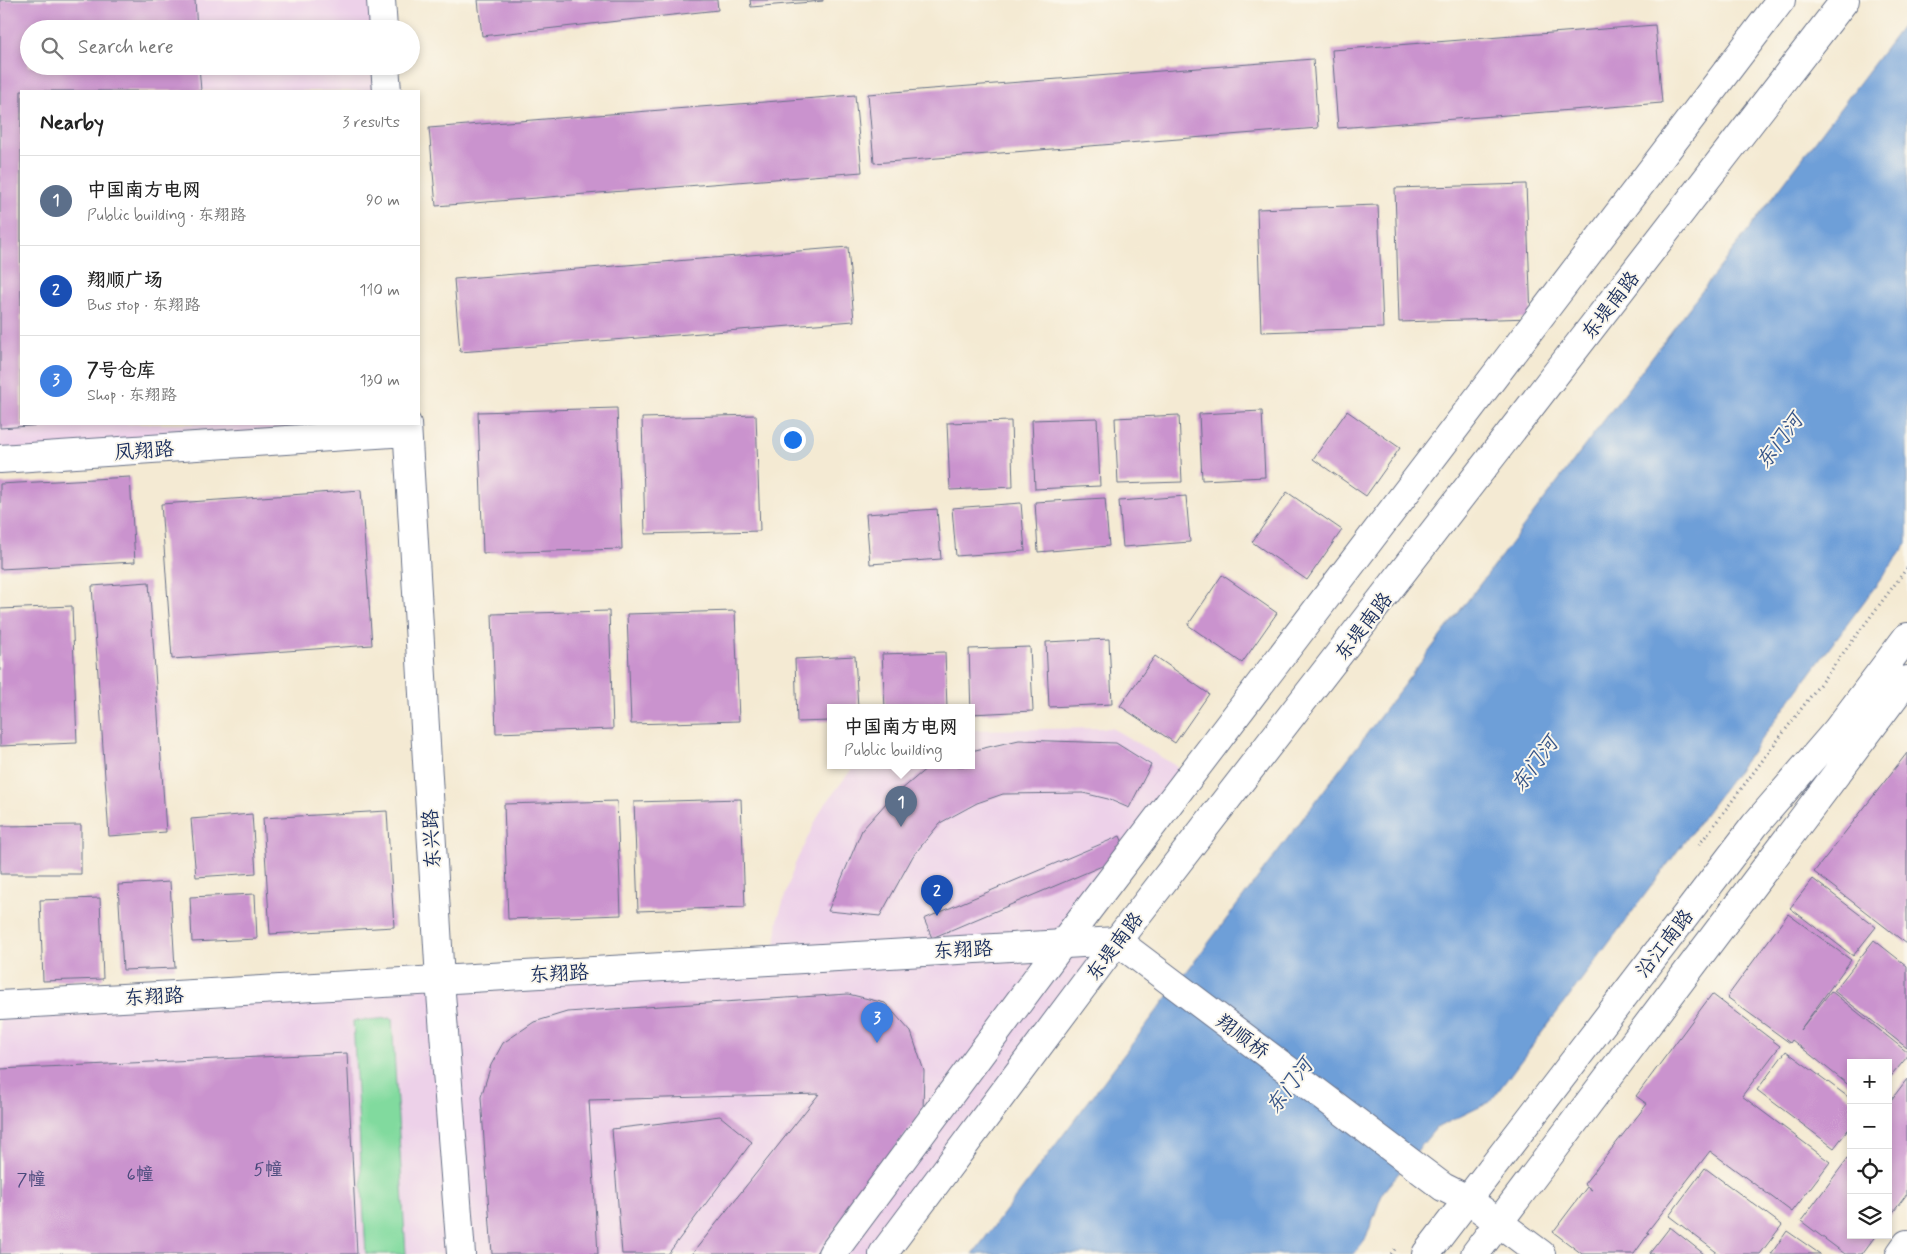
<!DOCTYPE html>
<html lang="en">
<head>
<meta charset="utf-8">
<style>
	:root { --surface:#fff; --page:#f6f6f6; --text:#222; --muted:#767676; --line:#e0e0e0; --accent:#b5179e }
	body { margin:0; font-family:Mynerve,"LXGW WenKai TC",sans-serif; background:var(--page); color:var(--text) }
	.controls { position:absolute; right:15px; bottom:15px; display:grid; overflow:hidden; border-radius:0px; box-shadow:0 2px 8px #0003 }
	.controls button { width:45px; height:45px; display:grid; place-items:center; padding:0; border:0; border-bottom:1px solid var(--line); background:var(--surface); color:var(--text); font:25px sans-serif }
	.you { position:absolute; left:792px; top:439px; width:18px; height:18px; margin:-12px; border:4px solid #fff; border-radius:50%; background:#1a73e8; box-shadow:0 0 0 8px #1a73e833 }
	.badge { display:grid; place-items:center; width:32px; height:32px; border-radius:50%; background:var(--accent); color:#fff; font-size:16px; font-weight:700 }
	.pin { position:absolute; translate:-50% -41px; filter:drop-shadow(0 1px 2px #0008) }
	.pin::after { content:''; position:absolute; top:26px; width:18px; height:15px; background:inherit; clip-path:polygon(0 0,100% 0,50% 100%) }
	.popup { position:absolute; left:827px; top:704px; width:148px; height:65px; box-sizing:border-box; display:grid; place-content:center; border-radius:0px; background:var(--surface); filter:drop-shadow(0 1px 4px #0005); font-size:16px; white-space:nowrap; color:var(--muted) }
	.popup b { font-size:19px; color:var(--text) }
	.popup::after { content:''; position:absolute; left:50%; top:100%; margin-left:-10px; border:10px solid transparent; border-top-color:var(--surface) }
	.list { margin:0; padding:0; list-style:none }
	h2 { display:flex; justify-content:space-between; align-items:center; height:65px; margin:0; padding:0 20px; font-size:21px }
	h2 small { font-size:16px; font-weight:400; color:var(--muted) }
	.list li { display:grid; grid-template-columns:32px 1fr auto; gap:15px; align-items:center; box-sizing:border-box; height:90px; padding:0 20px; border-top:1px solid var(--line) }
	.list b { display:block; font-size:19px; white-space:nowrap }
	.list p { margin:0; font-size:16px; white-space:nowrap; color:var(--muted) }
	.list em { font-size:16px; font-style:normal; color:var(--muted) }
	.icon { flex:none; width:28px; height:28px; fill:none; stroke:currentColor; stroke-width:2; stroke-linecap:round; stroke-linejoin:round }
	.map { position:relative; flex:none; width:1907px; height:1254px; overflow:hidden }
	.search { position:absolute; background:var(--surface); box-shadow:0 2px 8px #0003; left:20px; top:20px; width:400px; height:55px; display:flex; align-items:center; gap:12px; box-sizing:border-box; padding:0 18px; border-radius:28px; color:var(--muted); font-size:19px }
	.panel { position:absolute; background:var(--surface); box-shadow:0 2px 8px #0003; left:20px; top:90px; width:400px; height:335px; border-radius:0px }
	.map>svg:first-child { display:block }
	.built { fill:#edd1e9 }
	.green { fill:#81da9e; stroke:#4e847e }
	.water { fill:#6e9fd8; stroke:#44679b }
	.building { fill:#ca93ce }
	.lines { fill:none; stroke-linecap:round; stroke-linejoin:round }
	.minor-casing { stroke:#677087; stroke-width:30 }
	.major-casing { stroke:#677087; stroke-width:30 }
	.path { stroke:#677087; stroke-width:3; stroke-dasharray:1 4; stroke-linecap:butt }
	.minor { stroke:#fff; stroke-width:28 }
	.major { stroke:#fff; stroke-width:28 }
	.labels { text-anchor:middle; stroke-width:4; stroke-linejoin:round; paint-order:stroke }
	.number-label { font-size:18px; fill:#47487a }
	.street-label { font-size:20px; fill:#1b2f5e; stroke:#fbf7ec }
	.water-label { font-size:21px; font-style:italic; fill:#385689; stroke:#fbf7ec }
</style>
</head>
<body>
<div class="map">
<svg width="1907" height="1254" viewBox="0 0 1907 1254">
	<rect width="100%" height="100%" fill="#fbf7ec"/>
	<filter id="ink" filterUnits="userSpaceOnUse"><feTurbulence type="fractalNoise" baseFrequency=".02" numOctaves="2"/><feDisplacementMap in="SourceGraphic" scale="10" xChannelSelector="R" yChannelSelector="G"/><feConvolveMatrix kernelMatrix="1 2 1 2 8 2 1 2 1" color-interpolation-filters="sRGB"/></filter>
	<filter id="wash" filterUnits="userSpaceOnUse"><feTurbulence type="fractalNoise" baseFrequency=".0096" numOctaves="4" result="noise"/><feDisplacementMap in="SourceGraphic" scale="20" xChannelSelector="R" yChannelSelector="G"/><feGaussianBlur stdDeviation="1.12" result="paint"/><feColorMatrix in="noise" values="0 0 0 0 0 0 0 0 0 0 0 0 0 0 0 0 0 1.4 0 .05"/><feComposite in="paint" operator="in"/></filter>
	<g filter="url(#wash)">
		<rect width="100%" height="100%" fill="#f4ead3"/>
		<!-- built -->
		<path class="built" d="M0,0H381L383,29H29V66H385L387,91H21V424H407L0,459Z
			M1112,728L1191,775L1063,943L1117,941L883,1254H0V1005L774,960L778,918L795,864L821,810L854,766H971V730Z"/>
		<!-- green -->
		<path class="green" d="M392,1018L406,1254H366L353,1021Z"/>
		<!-- water -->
		<path class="water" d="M1907,20V544L1490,1102L1436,1128L1383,1192L1366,1238L1354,1254H973Z"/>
		<g id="blocks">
			<!-- building -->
			<path class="building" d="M0,0H195L197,29H29V66H199L201,91H21V424L44,425L0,428Z
				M478,0H717L718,10L482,36Z
				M750,0H823V1L751,7Z
				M1655,25L1662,103L1338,128L1332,50Z
				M1313,59L1318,128L874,163L868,94Z
				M855,95L862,172L436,206L429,128Z
				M1526,184L1531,318L1399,322L1395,188Z
				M1378,205L1383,328L1261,332L1257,209Z
				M848,247L854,321L460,352L454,279Z
				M617,408L622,549L483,553L478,412Z
				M1262,411L1265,477L1202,480L1199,414Z
				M1347,411L1400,448L1366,496L1313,459Z
				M756,415L760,531L645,534L642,418Z
				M1179,415L1182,482L1118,484L1115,418Z
				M1097,418L1100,486L1035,489L1032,420Z
				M1011,421L1013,487L950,490L947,423Z
				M130,477L135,562L0,569V484Z
				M361,490L372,645L172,659L161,504Z
				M1287,492L1342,530L1307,580L1252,542Z
				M1186,496L1190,542L1123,547L1119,501Z
				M1105,498L1109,546L1038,552L1035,502Z
				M1021,503L1025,551L956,556L952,508Z
				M937,509L941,559L870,564L866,514Z
				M1222,575L1277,613L1242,663L1188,625Z
				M149,582L166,832L109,836L92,586Z
				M72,606L77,743L0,746V609Z
				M609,611L613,729L496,733L492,614Z
				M735,611L739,721L631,724L627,614Z
				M1109,639L1112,704L1049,707L1046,642Z
				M1030,647L1033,711L971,714L969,649Z
				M945,652L947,708H885L882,654Z
				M855,656L858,708H831V721L797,722L795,659Z
				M1155,656L1209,694L1175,743L1120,706Z
				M1019,740L1116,743L1151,765L1129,808L1108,799L1083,793L1003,794L977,803L940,823L913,856L880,916L828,911L862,830L887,802L928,767L971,766V751Z
				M1907,753V944L1814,872Z
				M741,799L745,907L638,911L634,802Z
				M617,801L621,915L508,919L504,804Z
				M387,811L394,927L270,934L263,818Z
				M252,814L256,873L196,877L191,819Z
				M81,825V874H0V826Z
				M1120,836L1128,855L932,938L924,919Z
				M1813,879L1876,927L1853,956L1790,908Z
				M170,882L175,968L123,970L118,885Z
				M255,894L257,939L192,942L190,897Z
				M100,898L103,979L43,981L40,900Z
				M1788,914L1851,960L1800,1030L1831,991L1907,1052V1057L1888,1080V1063H1851V1087L1792,1040L1790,1043L1727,997Z
				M1874,940L1907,966V1048L1834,991Z
				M848,994L885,1003L911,1032L924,1071L923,1110L815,1254H692L819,1094L589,1100L598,1254H492L481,1097L491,1065L503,1043L534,1022L567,1012Z
				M1712,994L1780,1046L1742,1096L1830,1162L1792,1212L1710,1151L1647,1232L1649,1233L1634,1254H1582L1553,1232L1587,1187L1592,1190L1584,1184L1647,1104L1636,1096Z
				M1786,1051L1851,1099V1126L1834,1148L1757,1090Z
				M347,1053L357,1254H0V1069Z
				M1907,1079V1194L1888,1219V1104Z
				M720,1116L752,1142L668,1254H622L612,1129Z
				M1851,1154V1235H1876L1862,1254H1845L1801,1221Z
				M1705,1168L1782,1225L1760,1254H1719L1669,1216Z
				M1670,1227L1704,1254H1649Z
				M1787,1231L1820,1254H1771Z"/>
		</g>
	</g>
	<g filter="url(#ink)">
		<use href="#blocks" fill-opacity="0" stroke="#677087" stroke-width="1"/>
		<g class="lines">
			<defs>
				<path id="minor" d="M381,0L383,29
					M385,66L387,91
					M407,424L440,980L461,1254
					M0,459L407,432
					M0,1005L1117,941L1443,1187L1467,1199L1541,1254
					M1900,1254L1907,1244"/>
				<path id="major" d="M832,1254L1062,944L1781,0
					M883,1254L1117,941L1845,0
					M1426,1254L1755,825L1837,730L1907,637
					M1475,1254L1907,680"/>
			</defs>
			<!-- minor casing -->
			<use href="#minor" class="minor-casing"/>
			<!-- major casing -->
			<use href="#major" class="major-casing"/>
			<!-- path -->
			<path class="path" d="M1699,845L1907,568
				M1391,1254L1395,1249"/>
			<!-- minor -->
			<use href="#minor" class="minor"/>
			<!-- major -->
			<use href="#major" class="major"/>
		</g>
	</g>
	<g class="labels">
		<!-- number labels -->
		<g class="number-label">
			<text x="268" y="1175">5幢</text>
			<text x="140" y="1180">6幢</text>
			<text x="31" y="1185">7幢</text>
		</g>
		<!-- street labels -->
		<g class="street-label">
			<text transform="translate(1610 305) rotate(-52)" y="7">东堤南路</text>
			<text transform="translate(144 450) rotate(-4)" y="7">凤翔路</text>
			<text transform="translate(1363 626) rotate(-52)" y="7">东堤南路</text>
			<text transform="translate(431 839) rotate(-93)" y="7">东兴路</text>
			<text transform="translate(1664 943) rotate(-52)" y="7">沿江南路</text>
			<text transform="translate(1114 946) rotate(-53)" y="7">东堤南路</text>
			<text transform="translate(963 949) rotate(-3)" y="7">东翔路</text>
			<text transform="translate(559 973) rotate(-3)" y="7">东翔路</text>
			<text transform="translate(154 996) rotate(-3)" y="7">东翔路</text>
			<text transform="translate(1243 1036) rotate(37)" y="7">翔顺桥</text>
		</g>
		<!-- water labels -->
		<g class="water-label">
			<text transform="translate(1779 441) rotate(-53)" y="7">东门河</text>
			<text transform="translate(1534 764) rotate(-53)" y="7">东门河</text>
			<text transform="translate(1289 1086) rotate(-53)" y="7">东门河</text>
		</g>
	</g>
</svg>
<div class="controls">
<button>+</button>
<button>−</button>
<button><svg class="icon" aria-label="locate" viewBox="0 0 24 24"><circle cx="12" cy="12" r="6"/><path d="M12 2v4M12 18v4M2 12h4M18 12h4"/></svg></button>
<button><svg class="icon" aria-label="layers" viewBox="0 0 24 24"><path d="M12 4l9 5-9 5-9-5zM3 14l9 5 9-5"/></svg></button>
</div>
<div class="you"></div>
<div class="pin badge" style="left:901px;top:827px;background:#5c6f8a">1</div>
<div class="popup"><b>中国南方电网</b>Public building</div>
<div class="pin badge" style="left:937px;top:916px;background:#1a4fb4">2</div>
<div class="pin badge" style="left:877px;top:1043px;background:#3f7fe0">3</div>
<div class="search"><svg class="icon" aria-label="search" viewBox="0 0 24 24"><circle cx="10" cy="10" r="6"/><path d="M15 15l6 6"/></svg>Search here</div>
<section class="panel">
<h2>Nearby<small>3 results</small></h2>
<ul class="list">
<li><span class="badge" style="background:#5c6f8a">1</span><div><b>中国南方电网</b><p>Public building · 东翔路</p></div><em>90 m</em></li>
<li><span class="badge" style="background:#1a4fb4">2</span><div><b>翔顺广场</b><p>Bus stop · 东翔路</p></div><em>110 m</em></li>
<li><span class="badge" style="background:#3f7fe0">3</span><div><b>7号仓库</b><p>Shop · 东翔路</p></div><em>130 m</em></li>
</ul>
</section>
</div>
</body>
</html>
